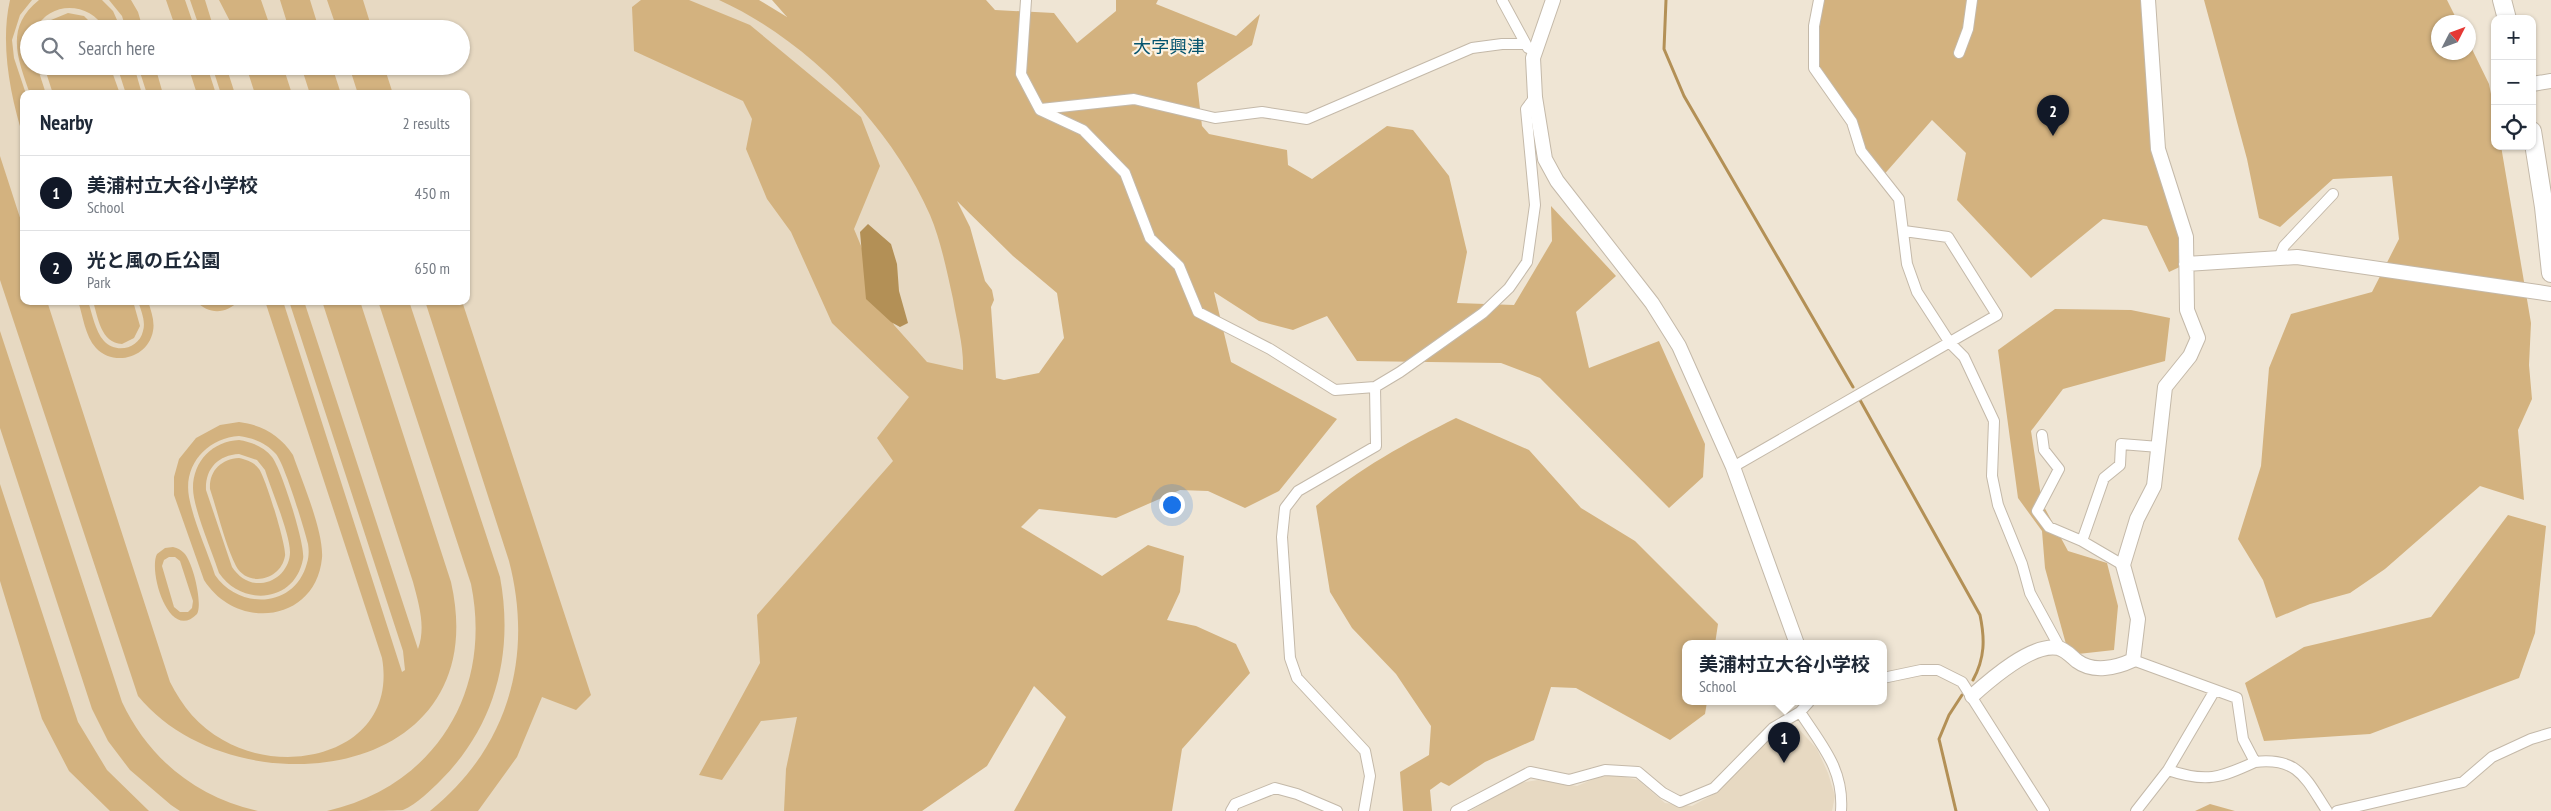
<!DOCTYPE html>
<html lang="en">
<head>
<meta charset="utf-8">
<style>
	:root { --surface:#fff; --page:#f6f6f7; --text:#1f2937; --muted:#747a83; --line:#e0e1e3; --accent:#111827 }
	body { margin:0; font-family:"PT Sans Narrow","Noto Sans JP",sans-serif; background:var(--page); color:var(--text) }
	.controls { position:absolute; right:15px; top:15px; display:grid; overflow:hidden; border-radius:10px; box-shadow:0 1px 4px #0004 }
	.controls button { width:45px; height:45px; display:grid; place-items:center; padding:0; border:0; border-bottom:1px solid var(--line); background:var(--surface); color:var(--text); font:25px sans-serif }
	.compass { position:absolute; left:2431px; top:15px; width:45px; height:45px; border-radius:50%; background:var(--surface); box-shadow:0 1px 4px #0004; rotate:48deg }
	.you { position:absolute; left:1171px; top:504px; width:18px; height:18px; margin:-12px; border:4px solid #fff; border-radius:50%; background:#1a73e8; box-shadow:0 0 0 8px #1a73e833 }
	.badge { display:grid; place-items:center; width:32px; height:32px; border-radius:50%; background:var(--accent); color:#fff; font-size:16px; font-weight:700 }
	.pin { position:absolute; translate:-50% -41px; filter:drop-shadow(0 1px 2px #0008) }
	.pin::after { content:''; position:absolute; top:26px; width:18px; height:15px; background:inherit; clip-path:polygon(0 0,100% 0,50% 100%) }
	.popup { position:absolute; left:1682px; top:640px; width:205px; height:65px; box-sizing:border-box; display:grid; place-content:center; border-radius:10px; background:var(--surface); filter:drop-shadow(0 1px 4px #0005); font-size:16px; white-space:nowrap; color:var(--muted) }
	.popup b { font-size:19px; color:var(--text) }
	.popup::after { content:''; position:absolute; left:50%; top:100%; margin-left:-10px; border:10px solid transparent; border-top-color:var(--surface) }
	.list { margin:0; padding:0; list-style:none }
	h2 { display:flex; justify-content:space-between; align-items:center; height:65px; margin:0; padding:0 20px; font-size:21px }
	h2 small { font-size:16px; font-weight:400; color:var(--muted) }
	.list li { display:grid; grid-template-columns:32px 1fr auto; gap:15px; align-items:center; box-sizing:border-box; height:75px; padding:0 20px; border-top:1px solid var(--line) }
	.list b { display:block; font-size:19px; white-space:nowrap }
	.list p { margin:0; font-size:16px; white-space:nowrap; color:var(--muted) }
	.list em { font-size:16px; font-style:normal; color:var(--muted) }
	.icon { flex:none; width:28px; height:28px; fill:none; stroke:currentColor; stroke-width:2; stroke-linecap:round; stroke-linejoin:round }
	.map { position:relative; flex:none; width:2551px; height:811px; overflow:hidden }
	.search { position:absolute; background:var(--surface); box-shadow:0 1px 4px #0004; left:20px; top:20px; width:450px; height:55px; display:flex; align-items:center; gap:12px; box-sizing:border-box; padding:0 18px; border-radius:28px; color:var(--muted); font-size:19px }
	.panel { position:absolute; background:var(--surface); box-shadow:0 1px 4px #0004; left:20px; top:90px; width:450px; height:215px; border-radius:10px }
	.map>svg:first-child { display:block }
	.built { fill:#e7d9c2; fill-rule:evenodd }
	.green { fill:#d3b27f; fill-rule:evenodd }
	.water { fill:#b39056 }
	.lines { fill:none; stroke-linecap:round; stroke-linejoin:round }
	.stream { stroke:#b39056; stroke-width:3 }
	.minor-casing { stroke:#c4b9a9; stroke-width:12 }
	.tertiary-casing { stroke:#c4b9a9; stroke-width:16 }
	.trunk-casing { stroke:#c4b9a9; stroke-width:20 }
	.minor { stroke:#fff; stroke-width:10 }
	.tertiary { stroke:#fff; stroke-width:14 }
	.trunk { stroke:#fff; stroke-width:18 }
	.labels { text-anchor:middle; stroke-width:4.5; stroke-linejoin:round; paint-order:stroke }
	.quarter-label { font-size:18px; fill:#04546e; stroke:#fdf2e1 }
</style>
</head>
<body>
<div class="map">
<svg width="2551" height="811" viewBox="0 0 2551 811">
	<rect width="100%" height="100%" fill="#efe5d4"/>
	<!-- built -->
	<path class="built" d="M0,0H757L912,151L982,369L811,811H0ZM29,29H461V66H29ZM24,94H466V301H24Z
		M1796,726L1817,749L1828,773L1835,796L1832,811H1470L1520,783L1538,780L1577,786L1598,777L1617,775L1638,780L1665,803L1692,806L1716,793L1774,733Z"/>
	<!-- green -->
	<path class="green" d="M10,0H32L20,15L12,40L14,58L26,94L24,139C10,96 0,43 10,0Z
		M39,0H102L113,11L121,29H105C90,2 50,0 36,29H29V66H37L46,94H30C18,59 4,28 39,0Z
		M109,0H131L138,12L143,29H126L122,16Z
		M166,0H185L195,29H176Z
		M190,0H205L214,29H200Z
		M219,0H261L271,29H234Z
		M280,0H310L319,29H289Z
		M327,0H363L372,29H337Z
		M641,0H689L750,25L861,117L880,166L854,229L894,325L927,362L963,370C964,347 957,323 953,299C947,272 941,241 930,215C891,126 807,40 719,0H759L787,17L772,0H986L995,10L1054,13L1077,43L1116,11V0H1158L1156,4L1236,36L1260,14L1252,45L1197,83L1202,126L1209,134L1287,150L1288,165L1312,179L1387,126L1413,130L1449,176L1467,252L1457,303L1514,305L1552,241L1551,206L1616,276L1576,312L1589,368L1659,341L1705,444L1703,477L1669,508L1540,378L1501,363L1357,361L1327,316L1293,330L1259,321L1214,292L1231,362L1337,419L1279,491L1245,508L1208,491L1180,490L1116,518L1039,509L1021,527L1102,576L1148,545L1184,556L1180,592L1167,620L1196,626L1236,644L1250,673L1182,749L1172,811H1014L1066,717L1034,686L987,766L922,811H784L786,769L797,717L761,721L722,780L699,775L760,663L757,615L893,461L877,438L909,397L832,323L791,232L767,199L746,149L752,119L743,101L634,51L632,7ZM957,201L1013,256L1057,293L1064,338L1039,373L1004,380L996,378L991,307L994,300L992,290L985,281L970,227Z
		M1819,0H2148L2158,149L2186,264L2169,272L2147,226L2103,219L2031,278L1957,200L1966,153L1932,120L1881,178L1861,151L1852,122L1814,68Z
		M2204,0H2447L2458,22H2438V52H2468L2469,43L2489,84L2495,114V146H2501L2531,323L2529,365L2532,399L2518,430L2524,500L2480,486L2385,569L2350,593L2310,604L2276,618L2263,580L2238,539L2261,466L2269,368L2291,314L2372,292L2399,239L2392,176L2333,179L2280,227L2259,218L2247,159Z
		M68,13L84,16L97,29H43L51,20Z
		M44,66H110L120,94H53Z
		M117,66H134L142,94H126Z
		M138,66H155L163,94H147Z
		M188,66H207L216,94H197Z
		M212,66H226L235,94H221Z
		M246,66H283L292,94H255Z
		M301,66H332L341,94H310Z
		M349,66H384L393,94H358Z
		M0,156L24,230V301H47L170,682C182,706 199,727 223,740C290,779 398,750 382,658L265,301H283L402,672L405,670L403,651L289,301H304L418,649C426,627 419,605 413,582L322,301H360L451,582C497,785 232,811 138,696L0,280Z
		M78,301H88C92,313 95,331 104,341C116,354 139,349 143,331C146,321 141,311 138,301H148C151,311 155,321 153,331C148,358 114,367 96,348C85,336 83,316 78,301Z
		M93,301H133L140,326L134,338L122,344C101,343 98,318 93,301Z
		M196,301H239C226,314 209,315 196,301Z
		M378,301H409L500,577C514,652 496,725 441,780C431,790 417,804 403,810C392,811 342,811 327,811C435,786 493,692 471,584Z
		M425,301H462L591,695L576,710L542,697L517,757L478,811H430C508,748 534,657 509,561Z
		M2055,309L2131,310L2170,318L2165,361L2063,389L2031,431L2042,503L2068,551L2107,563L2118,606L2114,650L2069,655L2045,568L2042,531L2018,498L1998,350Z
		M0,331L122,702C149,759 196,797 258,811H180L171,805L130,770L108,741L92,709L0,428Z
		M1456,418L1529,450L1581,508L1635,541L1718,624L1715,644H1685V702H1707L1705,714L1670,740L1576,688L1551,687L1534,740L1485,762L1449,786L1441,782L1430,790L1432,811H1403L1400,772L1429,755L1431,726L1396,674L1352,628L1330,592L1316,506C1357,469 1408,442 1456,418Z
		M239,422C262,425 280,435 293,455C302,481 324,532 322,558C316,622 237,632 204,580L174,495V477L179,459L196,438L220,425ZM239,436C254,438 266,443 276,454C285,465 304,528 308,544C309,550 309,557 307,563C295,609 239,610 215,575C207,550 194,523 189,497C183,464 208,438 239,436Z
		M239,440C252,442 264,447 272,457C281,468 306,546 303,559C295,603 242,607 219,573C212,551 193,508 193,488C193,461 213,441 239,440ZM239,454L257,460L265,470C271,489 290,534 290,552C290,568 277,582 261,583C248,584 239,577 232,567L206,490C205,469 218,455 239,454Z
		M239,458C247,460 254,462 259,469C265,476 287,547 285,556C281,580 248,588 236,566C225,544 218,513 210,489C209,471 221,459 239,458Z
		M0,484L78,722L107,770L149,811H110L69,771L42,719L0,581Z
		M2508,515L2546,526L2535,633L2519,678L2370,734L2264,741L2245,683L2304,647L2431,617Z
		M173,547C178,548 181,550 184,553C193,562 203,604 197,614C169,643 148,571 157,554L165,548ZM169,557H175L180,561L193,601L192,608L188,612H180L174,607L162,566L164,560Z
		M2210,804L2235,811H2195Z"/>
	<!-- water -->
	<path class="water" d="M868,224L891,244L897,264L899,291L908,323L900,327L891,322L866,299L860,232Z"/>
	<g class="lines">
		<!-- stream -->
		<path class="stream" d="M1666,0L1664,49L1684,96L1853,387
			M1860,400L1980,615C1985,639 1985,658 1973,680
			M1956,811L1939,739L1949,715L1962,695"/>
		<defs>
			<path id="minor" d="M1026,0L1021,74L1040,110L1083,130L1125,173L1150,238L1179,266L1198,312L1270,349L1335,390L1375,387L1400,372L1483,313L1509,288L1527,262L1535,205L1526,109L1535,97
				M1502,0L1528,48
				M1819,0L1814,26V68L1852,122L1861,151L1899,199L1907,264L1917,292L1950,343L1964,357L1994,421L1992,476L1998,505L2022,564L2030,593L2060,648
				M1959,53L1968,29L1972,0
				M1041,109L1134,99L1215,118L1262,112L1307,119L1472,48L1502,44H1526
				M2279,258L2284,246L2333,194
				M2042,435L2044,450L2059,469L2037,511L2049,527L2082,541
				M1733,467L1997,315L1948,237L1904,231
				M2123,565L2082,541L2104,478L2120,465L2121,444L2159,447
				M2133,660L2237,698L2243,739L2255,762C2299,757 2306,779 2327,811
				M1883,678L1921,670H1938L1962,682L2044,811
				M1800,712C1822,746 1844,769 1841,811
				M2168,770C2206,783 2220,778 2255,762
				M1231,811L1235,804L1275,788L1297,794L1337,811
				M1364,811L1370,776L1365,751L1297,678L1290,658L1282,537L1285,508L1298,491L1376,446L1375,387
				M1456,811L1530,772L1569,780L1605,770L1638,772L1663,793L1680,802L1714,788L1773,728L1800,712L1809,702
				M2136,811L2168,770L2215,690
				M2337,811L2463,782L2492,757L2531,739L2551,733"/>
			<path id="tertiary" d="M1553,0L1533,58L1535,97L1545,159L1557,181L1652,303L1679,346L1733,467L1797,644
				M2532,84L2551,81
				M2186,264L2297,257L2551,294
				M1972,696C1991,679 2032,643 2058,648C2065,649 2072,657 2077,661C2093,673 2116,668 2133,660L2138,619L2123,565L2137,519L2154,486L2165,387L2190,356L2198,338L2187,310L2186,237L2158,149L2148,0"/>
			<path id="trunk" d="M2502,0L2507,19
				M2532,131L2544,207L2551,273"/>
		</defs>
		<!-- minor casing -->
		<use href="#minor" class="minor-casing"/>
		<!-- tertiary casing -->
		<use href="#tertiary" class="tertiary-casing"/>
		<!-- trunk casing -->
		<use href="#trunk" class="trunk-casing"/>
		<!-- minor -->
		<use href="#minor" class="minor"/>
		<!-- tertiary -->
		<use href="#tertiary" class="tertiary"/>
		<!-- trunk -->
		<use href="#trunk" class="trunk"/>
	</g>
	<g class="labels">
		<!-- quarter labels -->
		<g class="quarter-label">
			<text x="1169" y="53">大字興津</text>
		</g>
	</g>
</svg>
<div class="controls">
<button>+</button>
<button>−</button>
<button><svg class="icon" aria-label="locate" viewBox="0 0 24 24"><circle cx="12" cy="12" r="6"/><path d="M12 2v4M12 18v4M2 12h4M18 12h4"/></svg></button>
</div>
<svg class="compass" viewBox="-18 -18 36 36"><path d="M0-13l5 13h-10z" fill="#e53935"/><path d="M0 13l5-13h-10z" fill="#747a83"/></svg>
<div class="you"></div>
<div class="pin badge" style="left:1784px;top:763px">1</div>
<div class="popup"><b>美浦村立大谷小学校</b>School</div>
<div class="pin badge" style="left:2053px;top:136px">2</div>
<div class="search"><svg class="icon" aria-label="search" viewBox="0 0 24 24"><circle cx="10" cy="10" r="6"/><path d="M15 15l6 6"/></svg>Search here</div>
<section class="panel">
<h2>Nearby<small>2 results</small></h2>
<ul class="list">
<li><span class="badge">1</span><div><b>美浦村立大谷小学校</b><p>School</p></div><em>450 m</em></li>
<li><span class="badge">2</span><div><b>光と風の丘公園</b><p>Park</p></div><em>650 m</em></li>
</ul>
</section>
</div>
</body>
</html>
